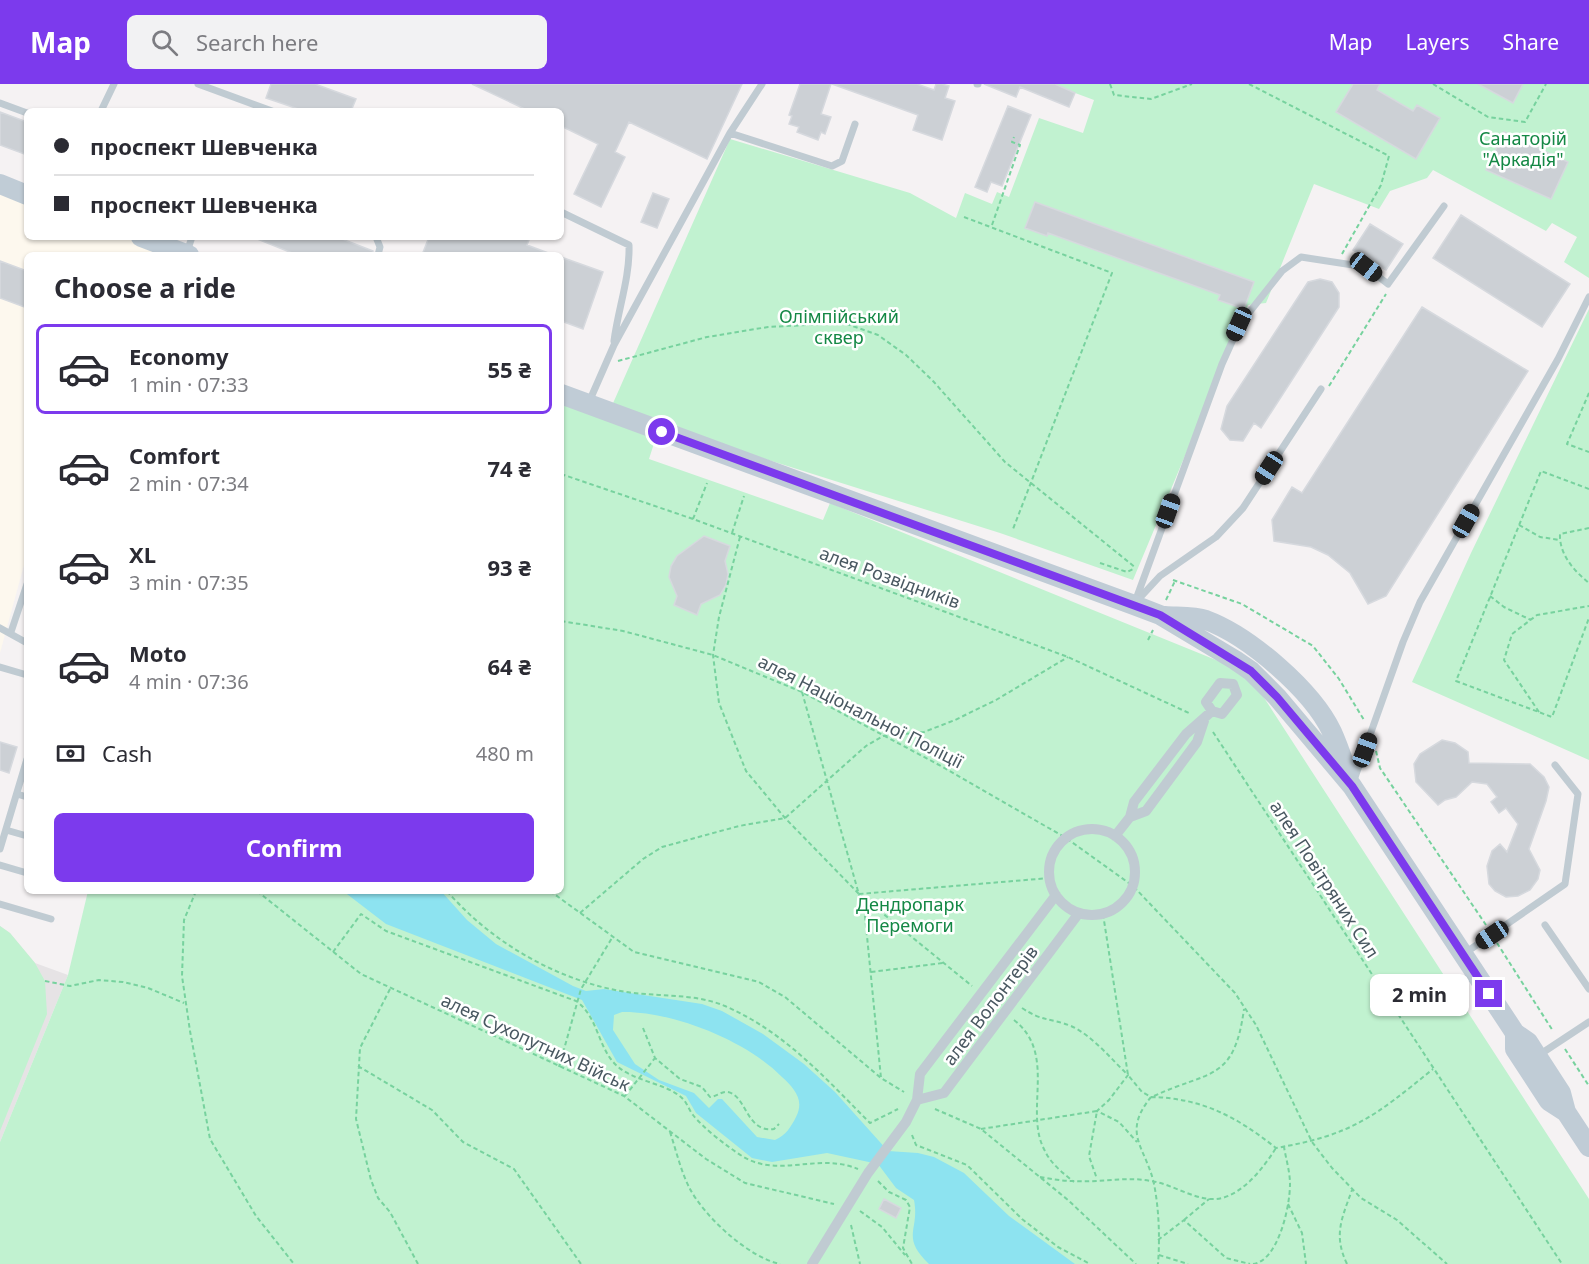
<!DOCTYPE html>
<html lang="en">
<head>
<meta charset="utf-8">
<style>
	body { margin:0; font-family:"Noto Sans",sans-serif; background:#f2f2f3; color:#2b2b33; height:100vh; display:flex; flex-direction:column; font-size:22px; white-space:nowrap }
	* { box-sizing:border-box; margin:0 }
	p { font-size:20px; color:#7c7c81 }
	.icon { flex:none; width:33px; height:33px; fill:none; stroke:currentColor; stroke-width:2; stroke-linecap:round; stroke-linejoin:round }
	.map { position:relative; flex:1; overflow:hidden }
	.panel { position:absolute; left:24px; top:168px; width:540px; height:642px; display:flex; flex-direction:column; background:#fff; border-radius:9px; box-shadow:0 2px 4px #0004 }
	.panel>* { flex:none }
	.banner { position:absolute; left:24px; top:24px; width:540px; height:132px; border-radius:9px; box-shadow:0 2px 4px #0004; display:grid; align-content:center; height:132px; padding:0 30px; background:#fff }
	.end { position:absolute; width:27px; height:27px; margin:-14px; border:8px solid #7c3aed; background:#fff; box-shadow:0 0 0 3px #fff }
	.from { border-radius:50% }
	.bubble { position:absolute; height:42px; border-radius:9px; background:#fff; box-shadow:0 2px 4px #0004; font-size:20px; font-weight:700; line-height:42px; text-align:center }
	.car { position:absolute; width:18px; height:36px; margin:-18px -9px; border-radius:8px; box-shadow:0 0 4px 2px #0007; background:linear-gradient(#222 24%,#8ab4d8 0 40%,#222 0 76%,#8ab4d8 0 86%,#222 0) }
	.banner b { display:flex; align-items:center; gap:21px; height:57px; font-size:22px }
	.banner b+b { border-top:2px solid #e1e1e2 }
	.banner i { width:15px; height:15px; background:#2b2b33 }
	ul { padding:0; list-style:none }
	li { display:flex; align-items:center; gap:18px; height:90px; margin:0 12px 9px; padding:0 18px; border:3px solid transparent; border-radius:9px }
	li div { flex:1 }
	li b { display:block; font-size:22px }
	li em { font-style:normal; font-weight:700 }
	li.current { border-color:#7c3aed }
	li>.icon { width:54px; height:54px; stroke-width:1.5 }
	h2 { padding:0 30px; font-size:27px; line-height:72px }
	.pay { display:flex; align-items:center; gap:15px; height:66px; padding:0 30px; font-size:22px }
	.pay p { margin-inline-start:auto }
	.action { display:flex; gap:12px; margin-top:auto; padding:12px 30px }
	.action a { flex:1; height:69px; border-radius:9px; background:#7c3aed; color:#fff; font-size:24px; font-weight:700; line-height:69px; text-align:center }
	header { display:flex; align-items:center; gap:36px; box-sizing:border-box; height:84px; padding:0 30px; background:#7c3aed; color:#fff }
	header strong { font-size:28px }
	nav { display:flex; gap:33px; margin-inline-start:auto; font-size:21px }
	.search { width:420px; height:54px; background:#f2f2f3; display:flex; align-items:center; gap:15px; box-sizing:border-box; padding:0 21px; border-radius:9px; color:#7c7c81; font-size:22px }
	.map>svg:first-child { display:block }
	.commercial { fill:#fdf8ee }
	.education { fill:#e6e3e5 }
	.green { fill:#c1f2d0 }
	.water { fill:#8de3f0; fill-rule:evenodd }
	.building { fill:#ccd0d5; stroke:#d6d9de; stroke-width:1.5 }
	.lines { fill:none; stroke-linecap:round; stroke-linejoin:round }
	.path { stroke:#77d29e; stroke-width:2; stroke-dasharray:4.5 3; stroke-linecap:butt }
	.service { stroke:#c0cbd2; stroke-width:7 }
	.pedestrian { stroke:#c0cbd2; stroke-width:10 }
	.secondary { stroke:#c0ccd6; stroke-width:20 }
	.route { stroke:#7c3aed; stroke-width:8 }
	.labels { text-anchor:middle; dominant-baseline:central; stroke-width:5; stroke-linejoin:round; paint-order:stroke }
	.park-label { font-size:18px; fill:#148845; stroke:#fff }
	.street-label { font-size:18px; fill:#495861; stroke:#fff }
</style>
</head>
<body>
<header>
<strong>Map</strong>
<div class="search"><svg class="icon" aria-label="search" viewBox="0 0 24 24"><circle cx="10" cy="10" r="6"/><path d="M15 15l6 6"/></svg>Search here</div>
<nav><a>Map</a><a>Layers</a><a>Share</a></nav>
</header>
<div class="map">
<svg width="1589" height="1180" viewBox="0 0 1589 1180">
	<rect width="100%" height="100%" fill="#f5f2f3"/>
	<path class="commercial" d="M0 102 27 113V153H134L164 164 161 171H27V470L0 569Z"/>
	<path class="education" d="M0 842 10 849 35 879 68 891 0 1058Z"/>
	<path class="green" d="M1051 0H1589V194L1564 178 1577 153 1552 139 1546 147 1433 86 1427 94 1390 107 1379 125 1314 100 1266 219 1248 221 1133 496 1000 449 610 326 730 55 910 109 956 134 965 109 992 120 997 108 1009 113 1039 34 1083 49 1094 16Z
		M1589 225V676L1412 598 1471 469Z
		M561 314 657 350 649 375 823 436 830 419 1248 589 1589 1115V1180H0V1058L68 891 88 807H561Z
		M0 842 10 849 35 879 45 897 47 930 0 1047Z"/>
	<path class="water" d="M343 807H441L467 836 496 860 573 902 586 907 604 905 702 920 722 927 763 950 804 980 835 1008 888 1067 918 1069 934 1073 964 1089 1009 1132 1075 1180H929C900 1152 920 1147 914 1116L896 1104 878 1080 827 1069 772 1078 752 1074 696 1029 686 1012 617 978 582 916 386 840ZM622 928C673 927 747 957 782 993 794 1004 805 1016 796 1033 791 1043 786 1051 775 1056L757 1053 722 1015H718L709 1024 694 1009 659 996 635 980 613 946 614 931Z"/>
	<path class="building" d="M271 0H315L356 15 351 27H304L266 14Z
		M472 0H742L707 75 629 38 615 68 625 73 601 123 574 110 598 60 561 42V27H529Z
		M800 0H831L821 30 831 33 825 50 821 48 818 56 797 48 799 43 789 40 792 32 789 31Z
		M832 0H917L934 6 936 0H942L949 2 945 14 955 17 942 56 913 46 918 31Z
		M984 0H1055L1075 9 1069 23 1020 3 1016 13Z
		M1353 0H1380L1377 6 1413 27 1417 21 1440 34 1416 75 1336 28Z
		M1478 0H1523L1513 19Z
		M1008 22 1031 31 1002 102 991 98 987 108 975 103Z
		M0 28 27 38V71L0 61Z
		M1504 48 1568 78 1551 115 1486 86Z
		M653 109 669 115 657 144 641 138Z
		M1035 118 1254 198 1244 225 1218 216 1220 211 1048 149 1047 152 1025 144Z
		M1461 131 1570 200 1542 243 1433 174Z
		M1370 140 1403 160 1386 186 1353 166Z
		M252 153H337L373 167 372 171H297Z
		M429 153H520L529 156 527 161 551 170 422 171Z
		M561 173 603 188 583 245 561 237Z
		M0 177 27 187V224L0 214Z
		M1320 195 1332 198 1339 209V223L1261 344 1254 339 1243 357 1230 356 1221 345 1227 322 1308 198Z
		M1422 223 1528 287 1386 512 1368 520 1350 489 1328 471 1311 463 1274 457 1272 436 1292 403 1302 409Z
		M704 452 730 462 725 477 728 490 726 501 720 511 701 520 697 531 674 521 677 512 669 493 671 482 677 472Z
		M1442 656 1455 659 1468 668 1469 679 1530 680 1544 693 1549 703 1546 717 1529 765 1540 786 1538 795 1530 806 1518 812 1506 813 1495 807 1489 800 1487 782 1492 767 1500 760 1507 768 1518 740 1506 724 1499 729 1491 718 1497 713 1487 700 1472 698 1456 713 1445 716 1438 721 1416 698 1414 680 1420 670Z
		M0 658 17 663 9 689 0 686Z
		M884 1115 901 1124 896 1134 879 1125Z"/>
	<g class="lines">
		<path class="path" d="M1110 0 1114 11 1151 15 1192 0
			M1249 0 1389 72 1381 101 1342 170
			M1433 0 1488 33 1525 38 1546 0
			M964 133 1112 189 1013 445
			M992 141 1020 61 1012 58 1014 53
			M618 277 707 253 768 243 844 239 878 251 906 271 933 297 1005 378 1136 484
			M1329 302 1386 210
			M1589 309 1567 360 1589 368
			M561 390 693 435 1068 573 1191 630
			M1589 405 1541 387 1456 597 1552 633 1589 534
			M693 435 707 399
			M1519 441 1540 453 1560 456
			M1589 444 1560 450C1559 470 1574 487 1589 499
			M732 449 744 412
			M740 453 719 533 713 571 719 619 746 687 785 734 859 810 972 902
			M1100 479 1127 488 1135 484
			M1173 496 1242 520 1313 562 1339 595 1364 636
			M1490 512 1504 523 1531 536
			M1166 516 1175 497
			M561 537 623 547 713 571 802 608 941 682 1066 754 1133 802 1235 909 1256 941 1312 1058 1332 1084 1361 1114 1397 1136 1447 1180
			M1148 556 1153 546
			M802 608 865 832 881 994
			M1539 628 1504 576 1512 550 1537 531 1589 522
			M1213 648 1562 1180
			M1376 667 1380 684 1486 841
			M196 807 184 836 182 892 190 947 210 1055 256 1132 294 1180
			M257 807 361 890 624 1012 706 1075 745 1099 834 1120
			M447 807C492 859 558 897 626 908 659 913 694 909 725 922 785 948 825 994 870 1039L898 1025
			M550 807 634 868 759 898 785 913 881 994 904 1008
			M859 810 1050 794
			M580 829 643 775 662 763 739 742 785 734 866 662 883 652 924 648 955 636 996 616 1068 573
			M1103 830 1128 991 1142 1008 1151 1013C1121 1050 1146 1063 1154 1100 1159 1125 1160 1154 1158 1180
			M1497 859 1553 947
			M333 868 361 830 386 847 576 917C597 931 598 962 614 979 631 998 666 998 683 1015 687 1019 689 1026 693 1031 702 1043 729 1064 742 1072 779 1095 817 1068 858 1085
			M871 888 943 879
			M45 897 70 902 99 896 123 898 148 904 184 919
			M390 905 360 964 356 1035 371 1096 378 1114 390 1128 418 1180
			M1022 924C1043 938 1051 934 1071 942 1093 952 1111 975 1128 991L1109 1016 1097 1027 1119 1038 1137 1058
			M1014 936C1058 970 1023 1028 1045 1067 1051 1080 1063 1089 1074 1098
			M643 944 655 974 680 995 702 1003 710 1013C716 1013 721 1007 728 1008 747 1012 746 1049 774 1045L779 1040
			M1565 965 1589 1002
			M358 982 432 1026 463 1058 514 1085 581 1180
			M559 983 581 905 612 854
			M625 1012 655 974
			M1154 1012C1210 986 1234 998 1244 925
			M1151 1013C1202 1014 1237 1033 1276 1064 1352 1051 1374 1033 1433 985
			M935 1025 981 1045 1068 1116 1136 1180
			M981 1045 1097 1027 1089 1072 1097 1095
			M670 1048C676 1066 681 1088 690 1105 705 1133 748 1173 780 1180
			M912 1051 916 1061 967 1081 1022 1135 1058 1163 1090 1180
			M1040 1093C1051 1095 1062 1097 1073 1097 1099 1099 1125 1092 1151 1097 1174 1100 1199 1120 1222 1114 1245 1108 1264 1083 1276 1064
			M878 1097 889 1108 906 1116 910 1123 903 1164 912 1180
			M1288 1120 1302 1149 1306 1180
			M860 1127 882 1143 905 1171
			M1184 1136 1209 1115
			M851 1141 860 1180
			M1158 1156 1184 1136 1226 1174 1250 1180
			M1159 1171 1188 1180
			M1253 1180C1278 1177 1290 1123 1290 1100 1290 1088 1286 1075 1284 1063
			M1347 1180C1333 1151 1342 1134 1352 1106"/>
		<path class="service" d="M198 0 272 27
			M977 0H978
			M0 19 27 29
			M101 27 114 0
			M730 49 832 82 842 77 855 40
			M561 128 629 161C630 194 618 225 614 257
			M376 153 380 163 378 171
			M187 168 192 153
			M589 318 614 261 730 49 762 0
			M1135 518 1222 280 1240 240 1282 187 1301 173 1366 183 1388 200 1444 122
			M1136 518 1160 492 1216 453 1243 424 1321 305
			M0 544 27 559
			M11 548 27 500
			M0 583 27 591
			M1354 696 1403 558 1420 518 1558 275 1589 213
			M17 710 27 713
			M6 746 27 752
			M0 765 27 675
			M0 781 27 789
			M0 820 51 835
			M1545 841 1589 905
			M1465 869 1565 800 1578 710 1555 681
			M1539 971 1589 938"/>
		<path class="pedestrian" d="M1220 599 1233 600 1237 611 1222 630 1212 627 1206 618Z
			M1130 733 1146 727 1197 658 1204 637
			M1049 788a43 43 0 1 1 86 0a43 43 0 1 1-86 0Z
			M1115 752 1130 733 1134 718 1186 650 1212 627
			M917 1016 944 1009 1079 829
			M812 1180 868 1089 906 1038 917 1016 920 990 1056 811"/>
		<path class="secondary" d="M0 100 27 111
			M141 153 189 171
			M561 310 1134 521 1160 531 1235 576 1251 587 1277 613 1352 702 1515 949 1528 958 1537 972 1561 1009 1566 1028 1589 1063
			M1165 532C1177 533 1194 532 1206 536 1249 552 1312 606 1332 648 1338 661 1343 676 1348 691
			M1515 949V965L1549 1017 1566 1028"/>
	</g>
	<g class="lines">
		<path class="route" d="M662 348 1160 531 1251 587 1277 613 1352 702 1489 910"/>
	</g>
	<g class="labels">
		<g class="park-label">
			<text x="1523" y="54">Санаторій<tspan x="1523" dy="21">"Аркадія"</tspan></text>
			<text x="839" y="232">Олімпійський<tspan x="839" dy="21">сквер</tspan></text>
			<text x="910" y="820">Дендропарк<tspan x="910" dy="21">Перемоги</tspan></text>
		</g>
		<g class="street-label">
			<text transform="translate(890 493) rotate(20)">алея Розвідників</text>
			<text transform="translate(861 627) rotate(27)">алея Національної Поліції</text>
			<text transform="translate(1325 795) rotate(57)">алея Повітряних Сил</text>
			<text transform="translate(990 921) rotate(-53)">алея Волонтерів</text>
			<text transform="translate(536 958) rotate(25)">алея Сухопутних Військ</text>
		</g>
	</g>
</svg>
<i class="end from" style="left:662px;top:348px"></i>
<i class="end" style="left:1489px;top:910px"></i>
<div class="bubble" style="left:1370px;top:890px;width:99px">2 min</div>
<i class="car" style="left:1366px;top:183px;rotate:128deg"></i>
<i class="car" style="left:1239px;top:240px;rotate:204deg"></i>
<i class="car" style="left:1269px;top:384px;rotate:213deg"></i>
<i class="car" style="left:1168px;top:427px;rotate:20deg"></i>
<i class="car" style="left:1466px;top:437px;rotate:29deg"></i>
<i class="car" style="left:1365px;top:666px;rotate:20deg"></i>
<i class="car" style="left:1492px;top:851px;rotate:236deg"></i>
<div class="banner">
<b><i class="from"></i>проспект Шевченка</b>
<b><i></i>проспект Шевченка</b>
</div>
<section class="panel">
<h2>Choose a ride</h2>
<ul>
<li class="current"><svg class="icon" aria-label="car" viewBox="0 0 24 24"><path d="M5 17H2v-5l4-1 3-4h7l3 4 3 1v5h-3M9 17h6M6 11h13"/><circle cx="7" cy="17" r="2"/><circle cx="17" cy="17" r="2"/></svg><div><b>Economy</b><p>1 min · 07:33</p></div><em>55 ₴</em></li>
<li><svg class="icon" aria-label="car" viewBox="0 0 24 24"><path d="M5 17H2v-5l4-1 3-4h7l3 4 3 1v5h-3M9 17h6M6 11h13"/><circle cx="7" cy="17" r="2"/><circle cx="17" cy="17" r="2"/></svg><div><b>Comfort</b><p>2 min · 07:34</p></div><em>74 ₴</em></li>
<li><svg class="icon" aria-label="car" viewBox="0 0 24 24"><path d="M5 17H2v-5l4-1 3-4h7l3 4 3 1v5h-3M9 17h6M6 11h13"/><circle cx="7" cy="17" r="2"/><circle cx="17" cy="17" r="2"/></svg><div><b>XL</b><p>3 min · 07:35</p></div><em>93 ₴</em></li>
<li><svg class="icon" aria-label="car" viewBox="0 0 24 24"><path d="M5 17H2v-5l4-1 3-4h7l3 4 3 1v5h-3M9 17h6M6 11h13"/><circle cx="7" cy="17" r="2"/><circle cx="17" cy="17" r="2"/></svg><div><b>Moto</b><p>4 min · 07:36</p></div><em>64 ₴</em></li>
</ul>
<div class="pay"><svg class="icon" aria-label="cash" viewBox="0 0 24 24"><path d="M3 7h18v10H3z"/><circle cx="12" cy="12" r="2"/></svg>Cash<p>480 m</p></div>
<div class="action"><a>Confirm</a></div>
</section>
</div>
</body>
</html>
